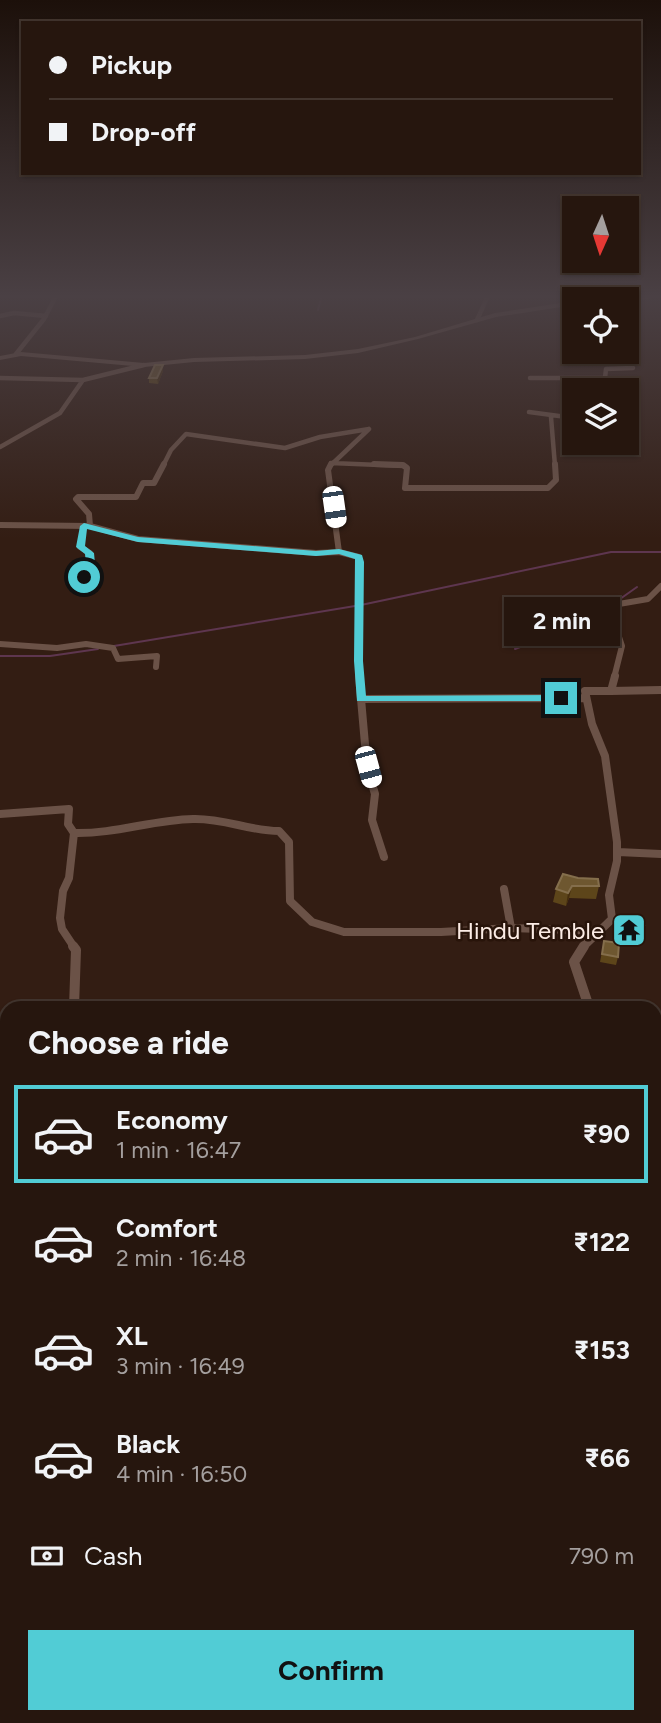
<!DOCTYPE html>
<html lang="en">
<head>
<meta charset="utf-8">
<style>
	body { margin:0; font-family:Figtree,sans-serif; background:#2e1f17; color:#f1f3f6; height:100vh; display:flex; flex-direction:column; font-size:26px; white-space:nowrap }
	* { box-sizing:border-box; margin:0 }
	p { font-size:23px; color:#a49f9e }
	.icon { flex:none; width:38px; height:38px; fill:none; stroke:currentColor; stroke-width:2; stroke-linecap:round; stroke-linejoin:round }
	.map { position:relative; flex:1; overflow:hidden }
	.drawer { position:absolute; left:0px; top:1001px; width:662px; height:723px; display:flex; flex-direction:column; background:#26160e; border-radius:21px 21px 0 0; box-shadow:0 2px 5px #0004,0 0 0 2px #42352e }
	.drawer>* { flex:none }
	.top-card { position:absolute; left:21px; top:21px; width:620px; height:154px; border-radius:0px; box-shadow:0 2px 5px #0004,0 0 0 2px #42352e; display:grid; align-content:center; height:154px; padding:0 28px; background:#26160e }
	.needle { width:46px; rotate:183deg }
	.buttons { position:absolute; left:562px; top:196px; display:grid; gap:14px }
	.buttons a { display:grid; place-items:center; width:77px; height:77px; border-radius:0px; background:#26160e; box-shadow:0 2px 5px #0004,0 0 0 2px #42352e; font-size:35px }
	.end { position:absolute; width:32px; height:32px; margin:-16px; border:9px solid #51ccd5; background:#111; box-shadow:0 0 0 4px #111 }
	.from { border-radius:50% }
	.bubble { position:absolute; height:49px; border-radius:0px; background:#26160e; box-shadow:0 2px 5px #0004,0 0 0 2px #42352e; font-size:23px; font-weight:700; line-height:49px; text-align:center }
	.car { position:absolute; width:21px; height:42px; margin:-21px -10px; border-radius:9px; box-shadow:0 0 5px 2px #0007; background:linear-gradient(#fff 24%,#345 0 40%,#fff 0 76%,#345 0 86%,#fff 0) }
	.top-card b { display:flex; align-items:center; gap:24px; height:66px; font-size:26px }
	.top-card b+b { border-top:2px solid #42352e }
	.top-card i { width:18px; height:18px; background:#f1f3f6 }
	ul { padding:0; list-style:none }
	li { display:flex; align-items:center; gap:21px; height:98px; margin:0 14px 10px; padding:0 14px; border:4px solid transparent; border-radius:0px }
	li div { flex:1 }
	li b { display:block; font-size:26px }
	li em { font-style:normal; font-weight:700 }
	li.on { border-color:#51ccd5 }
	li>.icon { width:63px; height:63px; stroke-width:1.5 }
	h2 { padding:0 28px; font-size:32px; line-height:84px }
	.pay { display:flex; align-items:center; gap:18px; height:77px; padding:0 28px; font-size:26px }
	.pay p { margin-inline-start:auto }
	.cta { display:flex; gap:14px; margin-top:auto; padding:14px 28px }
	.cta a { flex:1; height:80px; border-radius:0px; background:#51ccd5; color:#111; font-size:28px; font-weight:700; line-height:80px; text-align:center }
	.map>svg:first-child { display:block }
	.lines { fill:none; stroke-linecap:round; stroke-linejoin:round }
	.stream { stroke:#5e364f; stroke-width:2 }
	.minor-far4 { stroke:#6b5247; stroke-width:4.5 }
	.minor-far3 { stroke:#6b5247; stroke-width:6 }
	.minor-far2 { stroke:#6b5247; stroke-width:8 }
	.minor-far1 { stroke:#6b5247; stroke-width:10 }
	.minor { stroke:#6b5247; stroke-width:12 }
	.tertiary { fill:#6b5247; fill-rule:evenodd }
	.secondary { fill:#6b5247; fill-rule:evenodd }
	.wall { fill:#5d451a }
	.shaded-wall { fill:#452d0e }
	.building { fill:#6e5730; stroke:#846e4c; stroke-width:2 }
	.route { fill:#51ccd5 }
	.labels { text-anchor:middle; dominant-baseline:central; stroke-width:5; stroke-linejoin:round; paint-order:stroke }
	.poi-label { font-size:24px; fill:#fcece5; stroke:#28140a; text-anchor:end }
</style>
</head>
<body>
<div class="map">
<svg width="661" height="1723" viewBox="0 0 661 1723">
	<rect width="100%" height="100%" fill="#331d13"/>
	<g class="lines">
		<path class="stream" d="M318 310 321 298
			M114 646 361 605 611 552H661
			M515 649 567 629 583 620 587 614 620 599 637 587
			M0 656H50L98 649"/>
		<path class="minor-far4" d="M0 316 14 313 46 316
			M477 320 487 298
			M16 354 44 319 55 298
			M0 378 83 380
			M530 378H605L606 369 633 368 620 352
			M599 390 605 378
			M529 412 574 418
			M551 417 555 466
			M0 447 60 413 83 380 144 365
			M331 463 404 466
			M163 466 171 450 186 434 285 448 320 437 369 429
			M330 466 369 429"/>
		<path class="minor-far3" d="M331 464 328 470 339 552
			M374 464 403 465 407 468 405 488H548L556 480 555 464
			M0 525 90 526 138 539 316 553 339 552 359 557V678
			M90 526 89 514 76 499 78 497H136L143 483H154L164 464
			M78 590 91 564 90 553 80 547 84 526
			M0 644 57 648 86 644 113 648 118 659 157 656 156 667
			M614 678 622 646 612 616 613 605 648 599 661 586"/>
		<path class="minor-far2" d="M359 676 367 767 375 794 372 820 384 857
			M611 691 661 690
			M361 699 586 698
			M0 814 69 809 68 824 74 833C115 834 152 820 193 819 224 818 249 831 279 831L289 842 290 901 312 922 344 932H441L511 928 598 931
			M74 833 69 878 63 891 60 918 62 929 74 947
			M618 852 661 854
			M504 889 511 928
			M583 947 612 919 609 895 617 861V842L605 756 592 724 585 691H611L615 676"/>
		<path class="minor-far1" d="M73 946 76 950 74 1007
			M584 946 574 962 587 1001 586 1008
			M654 1131 661 1130
			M0 1183 7 1182"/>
		<path class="minor" d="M7 1640 4 1641 7 1723"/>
		<path class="tertiary" d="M654 1217C661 1221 661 1232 661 1240 652 1236 654 1226 654 1217Z"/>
		<path class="secondary" d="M629 298H653L626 302V299H624Z
			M574 301V305L496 317 418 339 358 353 305 359 194 362 144 367 21 356 0 360V356L21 352 144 363 194 358 305 355 358 349 415 337 495 313Z
			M661 1681V1699L654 1701V1683Z
			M569 1717H600L598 1723H566Z"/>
	</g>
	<path class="wall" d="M163 371 158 384 149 383V378Z
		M563 874 599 886 596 899 569 898 566 906 553 902 556 889Z
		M620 918 644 925 642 933 618 935V926Z
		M604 941 618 957 616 965 600 962Z"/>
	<path class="shaded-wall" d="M163 365V371L158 384 157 378Z
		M572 886 569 898 566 906 568 893Z"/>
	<path class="building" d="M155 365H163L157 378H149Z
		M563 874 578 878 598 879 599 886H572L568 893 556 889Z
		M640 916 644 925 620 927V918Z
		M604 941 619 943 618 957 602 954Z"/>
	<linearGradient id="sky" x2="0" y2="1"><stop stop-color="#1c100a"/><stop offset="0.55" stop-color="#4a4044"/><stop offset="1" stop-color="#4a4044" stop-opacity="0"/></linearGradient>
	<rect width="661" height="539" fill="url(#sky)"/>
	<path class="route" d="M84 523 138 537 316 551 339 549 362 555 364 562 363 661 366 696 561 695 566 698 561 701H357L354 661 355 559 339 554 316 556 138 542 87 529 85 546 94 553 95 564 84 580 80 577 86 564 85 554 76 547 80 526Z"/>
	<defs>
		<g id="temple-square" transform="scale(1.75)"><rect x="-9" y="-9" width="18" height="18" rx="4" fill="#51ccd5" stroke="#28140a"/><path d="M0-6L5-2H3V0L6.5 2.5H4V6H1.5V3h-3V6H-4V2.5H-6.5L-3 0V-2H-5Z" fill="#111"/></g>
	</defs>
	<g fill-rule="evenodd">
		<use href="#temple-square" x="629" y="930"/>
	</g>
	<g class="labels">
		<g class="poi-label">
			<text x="604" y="930">Hindu Temble</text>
		</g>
	</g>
</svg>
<div class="buttons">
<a><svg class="needle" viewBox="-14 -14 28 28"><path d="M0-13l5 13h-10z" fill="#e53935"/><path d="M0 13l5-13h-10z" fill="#a49f9e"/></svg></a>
<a><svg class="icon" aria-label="locate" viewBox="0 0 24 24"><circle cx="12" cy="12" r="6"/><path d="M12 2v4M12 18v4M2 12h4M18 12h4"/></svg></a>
<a><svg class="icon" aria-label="layers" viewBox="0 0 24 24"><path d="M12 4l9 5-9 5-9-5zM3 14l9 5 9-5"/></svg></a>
</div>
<i class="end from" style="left:84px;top:577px"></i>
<i class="end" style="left:561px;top:698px"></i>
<div class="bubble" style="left:504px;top:597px;width:116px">2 min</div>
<i class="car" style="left:334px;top:507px;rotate:172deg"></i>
<i class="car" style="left:368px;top:767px;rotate:165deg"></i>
<div class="top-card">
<b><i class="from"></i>Pickup</b>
<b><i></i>Drop-off</b>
</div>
<section class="drawer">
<h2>Choose a ride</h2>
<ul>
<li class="on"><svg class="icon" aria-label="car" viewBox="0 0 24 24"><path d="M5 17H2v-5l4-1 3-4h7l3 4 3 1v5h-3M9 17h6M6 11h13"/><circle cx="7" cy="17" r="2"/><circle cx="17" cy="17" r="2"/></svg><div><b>Economy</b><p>1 min · 16:47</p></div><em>₹90</em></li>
<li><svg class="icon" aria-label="car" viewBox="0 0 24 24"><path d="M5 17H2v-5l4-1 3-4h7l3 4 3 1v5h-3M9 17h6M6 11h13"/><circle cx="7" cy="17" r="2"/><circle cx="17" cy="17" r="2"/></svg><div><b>Comfort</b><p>2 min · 16:48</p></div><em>₹122</em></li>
<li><svg class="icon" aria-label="car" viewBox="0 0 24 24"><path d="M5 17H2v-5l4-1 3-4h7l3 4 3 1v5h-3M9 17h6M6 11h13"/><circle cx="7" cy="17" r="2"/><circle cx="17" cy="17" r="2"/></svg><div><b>XL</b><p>3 min · 16:49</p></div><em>₹153</em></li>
<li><svg class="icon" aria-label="car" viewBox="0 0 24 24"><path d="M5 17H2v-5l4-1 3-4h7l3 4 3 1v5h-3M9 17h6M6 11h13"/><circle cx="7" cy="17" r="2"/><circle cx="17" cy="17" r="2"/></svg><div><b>Black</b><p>4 min · 16:50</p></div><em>₹66</em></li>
</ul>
<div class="pay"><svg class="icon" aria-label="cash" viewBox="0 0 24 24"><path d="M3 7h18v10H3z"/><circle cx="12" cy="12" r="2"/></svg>Cash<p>790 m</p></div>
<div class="cta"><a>Confirm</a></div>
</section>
</div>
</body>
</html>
